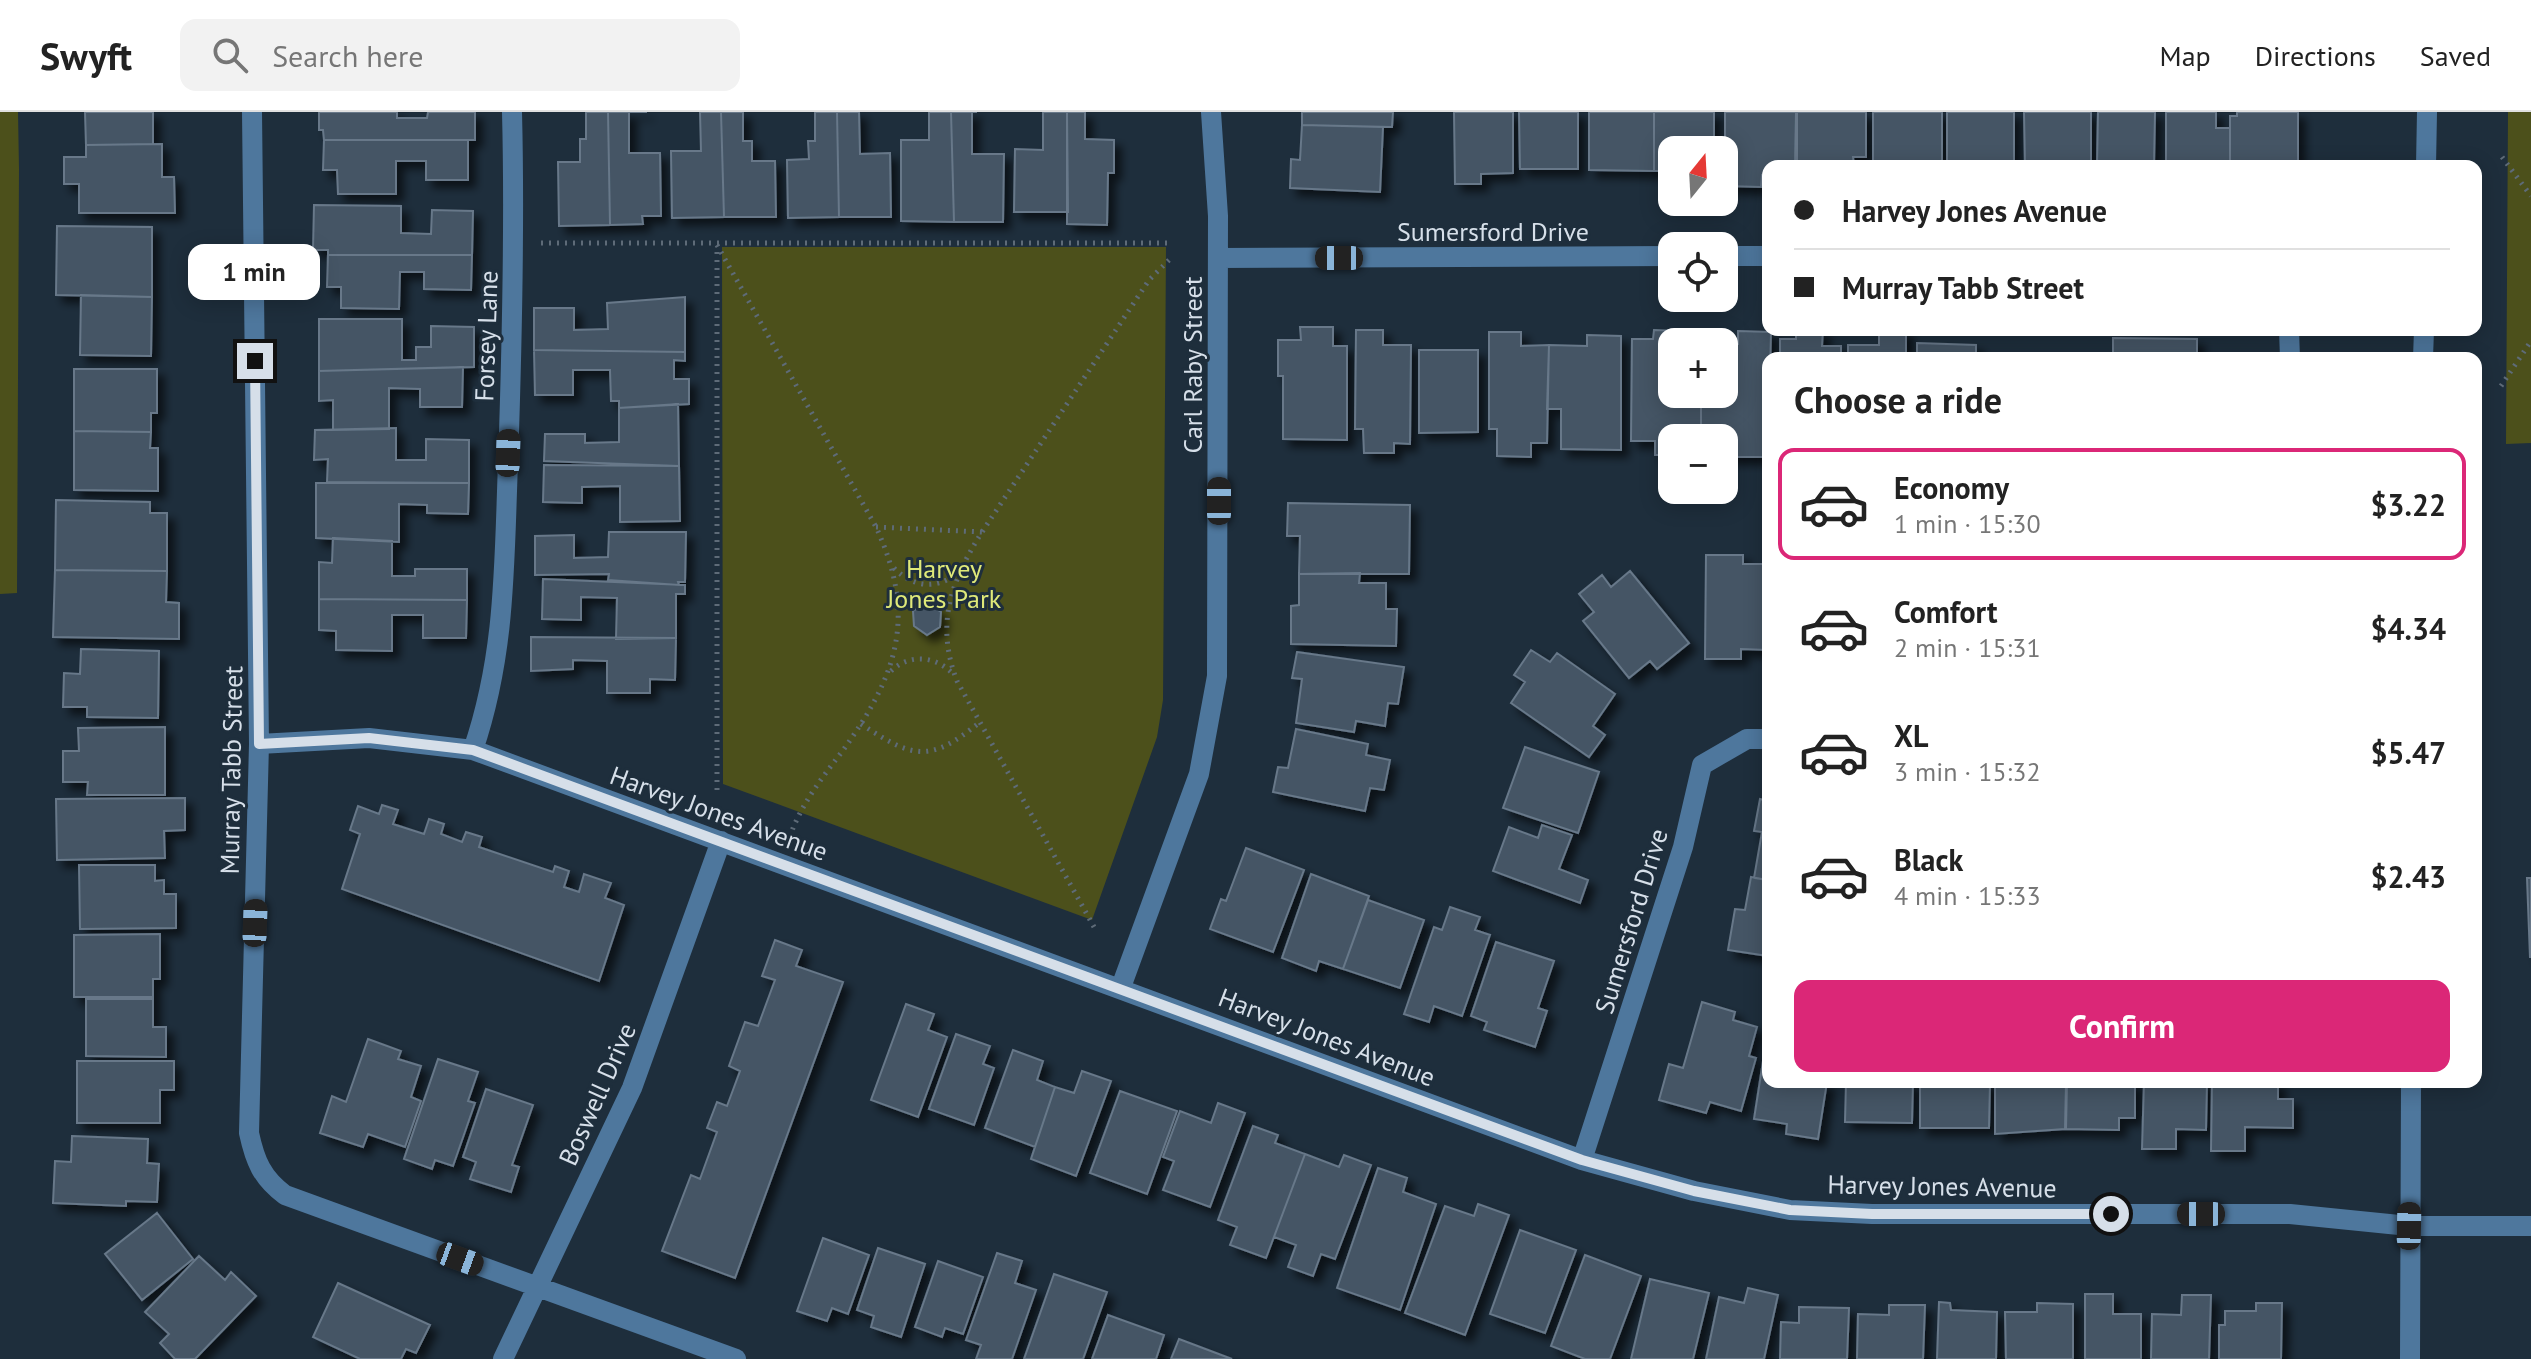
<!DOCTYPE html>
<html lang="en">
<head>
<meta charset="utf-8">
<style>
	body { margin:0; font-family:"PT Sans",sans-serif; background:#f2f2f2; color:#222; height:100vh; display:flex; flex-direction:column; font-size:30px; white-space:nowrap }
	* { box-sizing:border-box; margin:0 }
	p { font-size:26px; color:#767676 }
	.icon { flex:none; width:44px; height:44px; fill:none; stroke:currentColor; stroke-width:2; stroke-linecap:round; stroke-linejoin:round }
	.map { position:relative; flex:1; overflow:hidden }
	.drawer { position:absolute; left:1762px; top:240px; width:720px; height:736px; display:flex; flex-direction:column; background:#fff; border-radius:16px; box-shadow:0 4px 20px #0003 }
	.drawer>* { flex:none }
	.top-card { position:absolute; left:1762px; top:48px; width:720px; height:176px; border-radius:16px; box-shadow:0 4px 20px #0003; display:grid; align-content:center; height:176px; padding:0 32px; background:#fff }
	.needle { width:52px; rotate:18deg }
	.tools { position:absolute; left:1658px; top:24px; display:grid; gap:16px }
	.tools a { display:grid; place-items:center; width:80px; height:80px; border-radius:16px; background:#fff; box-shadow:0 4px 20px #0003; font-size:40px }
	.end { position:absolute; width:36px; height:36px; margin:-18px; border:10px solid #d6dfe9; background:#111; box-shadow:0 0 0 4px #111 }
	.from { border-radius:50% }
	.bubble { position:absolute; height:56px; border-radius:16px; background:#fff; box-shadow:0 4px 20px #0003; font-size:26px; font-weight:700; line-height:56px; text-align:center }
	.car { position:absolute; width:24px; height:48px; margin:-24px -12px; border-radius:10px; box-shadow:0 0 6px 2px #0007; background:linear-gradient(#222 24%,#8ab4d8 0 40%,#222 0 76%,#8ab4d8 0 86%,#222 0) }
	.top-card b { display:flex; align-items:center; gap:28px; height:76px; font-size:30px }
	.top-card b+b { border-top:2px solid #e0e0e0 }
	.top-card i { width:20px; height:20px; background:#222 }
	ul { padding:0; list-style:none }
	li { display:flex; align-items:center; gap:24px; height:112px; margin:0 16px 12px; padding:0 16px; border:4px solid transparent; border-radius:16px }
	li div { flex:1 }
	li b { display:block; font-size:30px }
	li em { font-style:normal; font-weight:700 }
	li.selected { border-color:#db2777 }
	li>.icon { width:72px; height:72px; stroke-width:1.5 }
	h2 { padding:0 32px; font-size:36px; line-height:96px }
	.primary-button { display:flex; gap:16px; margin-top:auto; padding:16px 32px }
	.primary-button a { flex:1; height:92px; border-radius:16px; background:#db2777; color:#fff; font-size:32px; font-weight:700; line-height:92px; text-align:center }
	header { display:flex; align-items:center; gap:48px; box-sizing:border-box; height:112px; padding:0 40px; background:#fff; border-bottom:2px solid #e0e0e0 }
	header strong { font-size:38px }
	nav { display:flex; gap:44px; margin-inline-start:auto; font-size:28px }
	.search { width:560px; height:72px; background:#f2f2f2; display:flex; align-items:center; gap:20px; box-sizing:border-box; padding:0 28px; border-radius:16px; color:#767676; font-size:30px }
	.map>svg:first-child { display:block }
	.green { fill:#4c501b }
	.building { fill:#445565; stroke:#677889; stroke-width:2; filter:url(#shadow) }
	.lines { fill:none; stroke-linecap:round; stroke-linejoin:round }
	.path { stroke:#5e6b78; stroke-width:5; stroke-dasharray:2 6; stroke-linecap:butt }
	.minor { stroke:#4e779d; stroke-width:20 }
	.route { stroke:#d6dfe9; stroke-width:10 }
	.labels { text-anchor:middle; dominant-baseline:central; stroke-width:6; stroke-linejoin:round; paint-order:stroke }
	.street-label { font-size:26px; fill:#d6dfe9; stroke:#1e2e3c }
	.park-label { font-size:26px; fill:#dfe979; stroke:#1e2e3c }
</style>
</head>
<body>
<header>
<strong>Swyft</strong>
<div class="search"><svg class="icon" aria-label="search" viewBox="0 0 24 24"><circle cx="10" cy="10" r="6"/><path d="M15 15l6 6"/></svg>Search here</div>
<nav><a>Map</a><a>Directions</a><a>Saved</a></nav>
</header>
<div class="map">
<svg width="2531" height="1247" viewBox="0 0 2531 1247">
	<defs>
		<filter id="shadow"><feDropShadow dx="7" dy="7" stdDeviation="4" flood-color="#0009"/></filter>
	</defs>
	<rect width="100%" height="100%" fill="#1e2e3c"/>
	<path class="green" d="M0 0H18L19 57 17 481 0 482Z
		M2508 0H2531V331L2506 332Z
		M722 135H1166L1163 588 1157 625 1092 808 723 672Z"/>
	<path class="building" d="M85 0H153V32L86 33Z
		M319 0H397V6H427L428 0H475V28H324L323 18H319Z
		M586 0H608L610 113 559 114 558 50H580V27H586Z
		M608 0H647H629V41H660L661 104H642L643 112 610 113Z
		M700 0H721L724 105 672 106 671 39H701Z
		M721 0H743V29H752V49H775L776 105H724Z
		M815 0H837L839 105 788 106 787 48 809 47 808 29H815Z
		M837 0H859L860 42 890 41 891 105H839Z
		M929 0H951L954 110 901 109V28H929Z
		M951 0H977H972V42H1004L1003 110H954Z
		M1043 0H1067L1068 100H1014L1015 37 1043 38Z
		M1067 0H1085V27L1114 28V61H1108L1107 113 1067 112Z
		M1302 0H1393L1392 15 1302 13Z
		M1454 0H1513V61L1481 62V72H1455Z
		M1519 0H1578V57H1520Z
		M1589 0H1654V59L1589 58Z
		M1654 0H1714V38H1672V59H1654Z
		M1725 0H1796L1795 54H1768V63H1762L1761 75 1725 74Z
		M1797 0H1866V45H1853L1854 54H1797Z
		M1873 0H1942V54H1873Z
		M1947 0H2014V54H1947Z
		M2024 0H2091V54H2025Z
		M2098 0H2155L2154 54H2097Z
		M2166 0H2216V16H2230V54H2166Z
		M2237 0H2298V54H2230V4H2237Z
		M1302 13 1383 15 1380 80 1290 76 1291 47 1300 48Z
		M324 28H468V68H426V49H396V82H338L337 58H323Z
		M162 32V65H174L175 101H79V72H64V45H86V33Z
		M314 93 401 94V121L431 122 432 98 473 99 472 143H328V138H313Z
		M57 114 152 115V185L56 183Z
		M328 143H472L471 178 424 177V160H400L399 197 341 196V175H327Z
		M81 183 152 185 151 244 80 243Z
		M685 185V240L534 238V196H574V218L608 217 607 191Z
		M319 207H402V248H416V235H431V214L474 215V255L319 259Z
		M1300 215H1333V234H1347V328L1283 327V264H1278V228H1301Z
		M1356 218H1383V233H1411L1410 332 1394 331V341H1364L1363 317H1355Z
		M1654 218 1679 219 1680 230H1672V282H1701V320L1686 319V326H1672V343H1655V329H1631L1632 227H1653Z
		M1796 218H1823L1822 234H1841V246H1780V227H1796Z
		M1879 218H1906V246H1848V233H1879Z
		M1738 219 1771 220 1768 345H1724V326H1701V282H1724V232H1738Z
		M1489 220H1521V234L1549 233 1547 331H1531V345L1497 344V317H1489Z
		M1587 223 1621 224V338L1561 337V297H1547L1549 233 1587 234Z
		M2113 226 2197 227V246H2113Z
		M1917 231 1976 233V246H1917Z
		M534 238 685 240V249L674 248V267H689V292L619 296V289H611L610 258H573V283H535Z
		M1419 238H1478V320L1419 321Z
		M463 255 462 295H420V277L389 276V317L333 318V288L319 289V259Z
		M74 257H157V301H151V320L74 319Z
		M678 292 679 354 544 349 545 322H585V331L619 330V296Z
		M396 316V348H426V327L469 328V371L327 370 328 347 314 348 315 318Z
		M74 319 151 320 150 336H158V379L74 378Z
		M544 353 679 354 680 409 620 410V374L582 375V391L543 390Z
		M316 371H469L468 402 427 401V393L399 392V430L316 426Z
		M56 388 150 390V401H167V459L55 458Z
		M1288 391 1410 393 1409 462H1299L1300 424H1287Z
		M609 420H686L685 470H678L679 473 608 468 609 462 535 463V424L574 423V446L608 445Z
		M333 426 392 429V464H415V457H467V488L319 487V450L332 451Z
		M1706 443H1743V452H1768V538L1741 537V547H1705Z
		M55 458 167 459 166 490 179 491V527L53 525Z
		M1630 459 1689 531 1657 557 1650 549 1629 566 1583 509 1594 500 1579 482 1602 463 1611 475Z
		M1360 461 1359 471H1386V497H1397L1396 534 1291 532V494L1299 493V462Z
		M543 467 685 473V482H676V526L616 527 617 486 581 485V508L542 507Z
		M319 487 467 488 466 526H423V503H392V539L336 538V519L319 518Z
		M927 490 941 500 940 515 927 523 914 514 913 499Z
		M531 525 676 526 675 568 650 567V581H607V549L573 548V557L531 559Z
		M81 537 159 539 158 606 87 605V595H63L64 561 80 562Z
		M1531 538 1550 550 1557 541 1615 582 1593 614 1605 623 1589 645 1511 591 1525 570 1514 563Z
		M1297 540 1404 555 1398 592 1388 591 1385 614 1356 609 1354 620 1296 611 1302 567 1292 566Z
		M165 615V683H87L88 670H63V639H79L78 616Z
		M1296 617 1368 632 1366 643 1390 648 1384 678 1370 676 1365 699 1273 680 1278 655 1288 656Z
		M1525 635 1599 660 1578 721 1503 696Z
		M185 686V718L164 719 165 746 57 748 56 687Z
		M1760 687 1768 689V768L1754 766 1762 720 1754 719Z
		M382 693 398 698 393 712 424 722 429 707 444 712 441 722 462 730 466 720 482 725 479 735 553 760 555 754 569 759 564 775 579 780 584 762 611 771 605 786 624 793 599 869 342 777 360 722 350 718 358 694 379 702Z
		M1542 713 1572 723 1559 757 1588 768 1580 791 1493 759 1509 715 1538 726Z
		M1246 736 1304 758 1273 840 1210 817 1221 787 1226 789Z
		M79 753H155V769L164 768V782H176V816L80 817Z
		M1311 762 1369 784 1343 857 1319 849 1316 859 1282 846Z
		M1751 765 1768 768V844L1728 838 1735 797 1745 798Z
		M2527 766H2531V845H2530Z
		M1368 788 1424 808 1400 876 1343 857Z
		M1450 795 1480 805 1475 818 1490 823 1462 904 1434 894 1429 910 1404 902 1434 815 1442 818Z
		M160 822V867H153V885H74V823Z
		M775 828 802 838 796 854 843 870 735 1166 662 1139 691 1063 700 1067 717 1020 707 1016 717 990 727 994 740 959 729 954 745 910 758 914 775 868 762 864Z
		M1496 830 1554 849 1538 896 1547 899 1535 935 1484 918 1487 910 1471 904Z
		M86 887H153V915H166V945L86 944Z
		M1702 890 1735 900 1733 908 1757 915 1749 944 1756 946 1741 999 1710 990 1706 1001 1659 988 1669 952 1683 956Z
		M906 892 934 902 928 918 947 925 918 1005 871 988Z
		M956 922 990 934 983 952 994 956 974 1013 929 997Z
		M368 927 401 939 398 947 421 954 411 985 421 989 405 1035 368 1022 363 1035 320 1021 332 984 346 990Z
		M1766 930 1768 970H1827L1818 1027 1786 1022 1787 1012 1754 1007Z
		M1013 938 1043 949 1037 968 1055 975 1035 1035 985 1016Z
		M438 947 478 960 468 989 475 991 453 1054 435 1048 432 1057 404 1047Z
		M77 949H174V978H160V1011H77Z
		M1082 959 1111 969 1076 1064 1031 1047 1055 975 1074 981Z
		M1846 970H1913L1912 1011 1845 1010Z
		M1920 970H1990L1989 1016H1920Z
		M1995 970H2066L2065 1017 1995 1022Z
		M2067 970H2135V1006H2119V1018L2066 1017Z
		M2144 970H2207L2206 1018 2176 1017V1037H2142Z
		M2212 970H2278V987H2293V1016L2245 1015V1039H2211Z
		M486 977 533 993 512 1053 519 1055 511 1080 470 1067 476 1050 463 1045Z
		M1120 979 1177 999 1147 1082 1090 1061Z
		M1218 991 1245 1001 1210 1095 1163 1078 1174 1049 1163 1045 1180 999 1211 1011Z
		M1253 1014 1278 1023 1275 1031 1305 1042 1266 1146 1230 1133 1237 1115 1218 1108Z
		M72 1024 148 1027 147 1051 159 1052 157 1090 126 1089V1094L53 1091 55 1049 71 1050Z
		M1305 1042 1339 1055 1344 1043 1371 1053 1335 1147 1321 1142 1313 1164 1288 1155 1296 1133 1274 1125Z
		M1378 1056 1407 1066 1403 1080 1436 1092 1400 1198 1337 1176Z
		M1478 1092 1509 1103 1465 1223 1405 1201 1445 1094 1474 1104Z
		M157 1101 193 1147 142 1188 105 1142Z
		M1520 1118 1576 1138 1545 1221 1490 1202Z
		M823 1126 869 1143 848 1202 832 1196 827 1209 797 1199Z
		M878 1136 925 1152 901 1225 871 1215 874 1204 857 1198Z
		M997 1141 1022 1149 1015 1171 1036 1178 1012 1247H976L981 1233 966 1228Z
		M1585 1143 1641 1164 1610 1247H1585L1551 1234Z
		M199 1144 225 1168 231 1160 256 1184 195 1247H175L160 1231 169 1222 145 1200Z
		M938 1149 983 1165 963 1222 945 1216 942 1225 915 1215Z
		M1054 1162 1107 1180 1083 1247H1024Z
		M1650 1167 1709 1181 1693 1247H1631Z
		M338 1171 430 1213 416 1241 406 1237 401 1247H360L313 1225Z
		M1748 1176 1778 1183 1764 1247H1706L1719 1185 1744 1191Z
		M2085 1182H2113V1202H2141V1247H2085Z
		M2182 1183H2211L2209 1247H2151L2152 1202 2181 1203Z
		M1939 1190 1950 1191 1951 1198 1997 1200 1996 1247H1937Z
		M2037 1191 2073 1192V1247H2006L2005 1200H2037Z
		M2256 1191H2282L2281 1247H2219V1213H2225V1199H2256Z
		M1889 1193H1925L1923 1247H1857L1858 1202 1889 1203Z
		M1799 1195 1849 1196 1847 1247H1780L1781 1210 1799 1211Z
		M1108 1203 1164 1223 1156 1247H1092Z
		M1179 1227 1232 1247H1171Z"/>
	<g class="lines">
		<path class="path" d="M2502 45 2531 84
			M541 131H1169
			M717 133 876 415C918 506 897 564 841 641 821 667 801 693 790 724
			M2501 274 2531 229
			M876 415 982 420
			M894 456C912 475 936 478 956 462
			M891 559C910 541 936 544 953 562
			M861 612C914 647 930 651 980 610
			M717 678V134
			M1094 815 957 569C935 512 951 469 982 420L1149 168 1169 148"/>
		<path class="minor" d="M252 0 259 632 249 1021C255 1049 262 1066 285 1083L736 1247
			M2426 54 2427 0
			M1724 144H1768
			M1218 146 1672 144
			M2289 218 2290 246
			M2423 246 2424 218
			M259 632 369 626 473 638 1582 1048 1694 1079 1790 1098 1872 1102H2290L2409 1114H2531
			M473 638C506 541 504 452 508 351 512 234 515 117 512 0
			M1121 875 1199 662 1217 564 1218 104 1211 0
			M1582 1048 1683 735 1702 653 1747 627H1768
			M503 1247 632 976 721 729
			M2410 1247 2411 970"/>
	</g>
	<g class="lines">
		<path class="route" d="M255 249 259 632 369 626 473 638 1582 1048 1694 1079 1790 1098 1872 1102H2111"/>
	</g>
	<g class="labels">
		<g class="street-label">
			<text x="1493" y="119">Sumersford Drive</text>
			<text transform="translate(486 224) rotate(-88)">Forsey Lane</text>
			<text transform="translate(1192 253) rotate(-90)">Carl Raby Street</text>
			<text transform="translate(231 658) rotate(-89)">Murray Tabb Street</text>
			<text transform="translate(719 701) rotate(20)">Harvey Jones Avenue</text>
			<text transform="translate(1631 809) rotate(-73)">Sumersford Drive</text>
			<text transform="translate(1327 925) rotate(21)">Harvey Jones Avenue</text>
			<text transform="translate(597 982) rotate(-66)">Boswell Drive</text>
			<text transform="translate(1942 1074) rotate(1)">Harvey Jones Avenue</text>
		</g>
		<g class="park-label">
			<text x="944" y="456">Harvey<tspan x="944" dy="30">Jones Park</tspan></text>
		</g>
	</g>
</svg>
<div class="tools">
<a><svg class="needle" viewBox="-14 -14 28 28"><path d="M0-13l5 13h-10z" fill="#e53935"/><path d="M0 13l5-13h-10z" fill="#767676"/></svg></a>
<a><svg class="icon" aria-label="locate" viewBox="0 0 24 24"><circle cx="12" cy="12" r="6"/><path d="M12 2v4M12 18v4M2 12h4M18 12h4"/></svg></a>
<a>+</a>
<a>−</a>
</div>
<i class="end from" style="left:2111px;top:1102px"></i>
<i class="end" style="left:255px;top:249px"></i>
<div class="bubble" style="left:188px;top:132px;width:132px">1 min</div>
<i class="car" style="left:1339px;top:146px;rotate:270deg"></i>
<i class="car" style="left:508px;top:341px;rotate:2deg"></i>
<i class="car" style="left:1219px;top:389px;rotate:0deg"></i>
<i class="car" style="left:255px;top:811px;rotate:2deg"></i>
<i class="car" style="left:2201px;top:1102px;rotate:270deg"></i>
<i class="car" style="left:2409px;top:1114px;rotate:1deg"></i>
<i class="car" style="left:460px;top:1147px;rotate:110deg"></i>
<div class="top-card">
<b><i class="from"></i>Harvey Jones Avenue</b>
<b><i></i>Murray Tabb Street</b>
</div>
<section class="drawer">
<h2>Choose a ride</h2>
<ul>
<li class="selected"><svg class="icon" aria-label="car" viewBox="0 0 24 24"><path d="M5 17H2v-5l4-1 3-4h7l3 4 3 1v5h-3M9 17h6M6 11h13"/><circle cx="7" cy="17" r="2"/><circle cx="17" cy="17" r="2"/></svg><div><b>Economy</b><p>1 min · 15:30</p></div><em>$3.22</em></li>
<li><svg class="icon" aria-label="car" viewBox="0 0 24 24"><path d="M5 17H2v-5l4-1 3-4h7l3 4 3 1v5h-3M9 17h6M6 11h13"/><circle cx="7" cy="17" r="2"/><circle cx="17" cy="17" r="2"/></svg><div><b>Comfort</b><p>2 min · 15:31</p></div><em>$4.34</em></li>
<li><svg class="icon" aria-label="car" viewBox="0 0 24 24"><path d="M5 17H2v-5l4-1 3-4h7l3 4 3 1v5h-3M9 17h6M6 11h13"/><circle cx="7" cy="17" r="2"/><circle cx="17" cy="17" r="2"/></svg><div><b>XL</b><p>3 min · 15:32</p></div><em>$5.47</em></li>
<li><svg class="icon" aria-label="car" viewBox="0 0 24 24"><path d="M5 17H2v-5l4-1 3-4h7l3 4 3 1v5h-3M9 17h6M6 11h13"/><circle cx="7" cy="17" r="2"/><circle cx="17" cy="17" r="2"/></svg><div><b>Black</b><p>4 min · 15:33</p></div><em>$2.43</em></li>
</ul>
<div class="primary-button"><a>Confirm</a></div>
</section>
</div>
</body>
</html>
